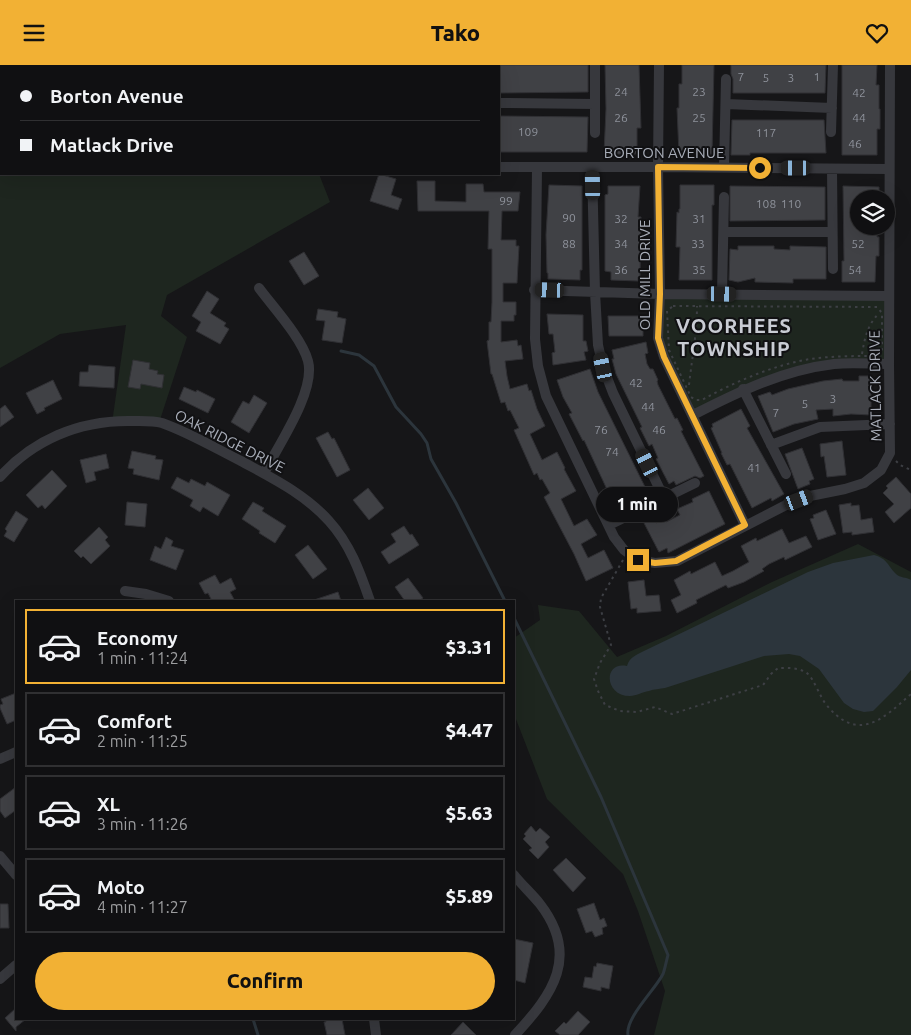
<!DOCTYPE html>
<html lang="en">
<head>
<meta charset="utf-8">
<style>
	body { margin:0; font-family:Ubuntu,sans-serif; background:#1e1e20; color:#f1f3f6; height:100vh; display:flex; flex-direction:column; font-size:19px; white-space:nowrap }
	* { box-sizing:border-box; margin:0 }
	p { font-size:16px; color:#9c9d9f }
	.icon { flex:none; width:28px; height:28px; fill:none; stroke:currentColor; stroke-width:2; stroke-linecap:round; stroke-linejoin:round }
	.map { position:relative; flex:1; overflow:hidden }
	.details { position:absolute; left:15px; top:535px; width:500px; height:420px; display:flex; flex-direction:column; background:#101012; border-radius:0px; box-shadow:0 5px 20px #0002,0 0 0 1px #303032 }
	.details>* { flex:none }
	.banner { position:absolute; left:0px; top:0px; width:500px; height:110px; box-shadow:0 5px 20px #0002,0 0 0 1px #303032; display:grid; align-content:center; height:110px; padding:0 20px; background:#101012 }
	.fabs { position:absolute; left:850px; top:125px; display:grid; gap:10px }
	.fabs a { display:grid; place-items:center; width:45px; height:45px; border-radius:50%; background:#101012; box-shadow:0 5px 20px #0002,0 0 0 1px #303032; font-size:25px }
	.end { position:absolute; width:22px; height:22px; margin:-11px; border:6px solid #f2b134; background:#111; box-shadow:0 0 0 2px #111 }
	.from { border-radius:50% }
	.bubble { position:absolute; height:35px; border-radius:18px; background:#101012; box-shadow:0 5px 20px #0002,0 0 0 1px #303032; font-size:16px; font-weight:800; line-height:35px; text-align:center }
	.car { position:absolute; width:15px; height:30px; margin:-15px -8px; border-radius:6px; box-shadow:0 0 4px 1px #0007; background:linear-gradient(#222 24%,#8ab4d8 0 40%,#222 0 76%,#8ab4d8 0 86%,#222 0) }
	.banner b { display:flex; align-items:center; gap:18px; height:48px; font-size:19px }
	.banner b+b { border-top:1px solid #303032 }
	.banner i { width:12px; height:12px; background:#f1f3f6 }
	ul { padding:9px 0 0; list-style:none }
	li { display:flex; align-items:center; gap:15px; height:75px; margin:0 10px 8px; padding:0 10px; border:2px solid #303032; border-radius:0px }
	li div { flex:1 }
	li b { display:block; font-size:19px }
	li em { font-style:normal; font-weight:800 }
	li.on { border-color:#f2b134 }
	li>.icon { width:45px; height:45px; stroke-width:1.5 }
	.cta { display:flex; gap:10px; margin-top:auto; padding:10px 20px }
	.cta a { flex:1; height:58px; border-radius:30px; background:#f2b134; color:#111; font-size:20px; font-weight:800; line-height:58px; text-align:center }
	header { display:flex; justify-content:space-between; align-items:center; height:65px; padding:0 20px; background:#f2b134; color:#111; font-size:22px; font-weight:800 }
	.map>svg:first-child { display:block }
	.green { fill:#1e261f }
	.water { fill:#2c353c }
	.lines { fill:none; stroke-linecap:round; stroke-linejoin:round }
	.stream { stroke:#2c353c; stroke-width:3 }
	.building { fill:#404145; stroke:#303034 }
	.path { stroke:#3d3f44; stroke-width:2; stroke-dasharray:2.5 4; stroke-linecap:butt }
	.minor { stroke:#37383d; stroke-width:10 }
	.route { stroke:#f2b134; stroke-width:6 }
	.labels { text-anchor:middle; dominant-baseline:central; stroke-width:4; stroke-linejoin:round; paint-order:stroke }
	.number-label { font-size:12px; fill:#8e929b }
	.street-label { font-size:15px; fill:#a8adb8; stroke:#111113 }
	.district-label { font-size:20px; font-weight:bold; letter-spacing:1px; fill:#c9ccd4; stroke:#111113 }
</style>
</head>
<body>
<header><svg class="icon" aria-label="menu" viewBox="0 0 24 24"><path d="M4 6h16M4 12h16M4 18h16"/></svg>Tako<svg class="icon" aria-label="heart" viewBox="0 0 24 24"><path d="M12 20l-8-8c-3-5 5-10 8-4 3-6 11-1 8 4z"/></svg></header>
<div class="map">
<svg width="911" height="970" viewBox="0 0 911 970">
	<rect width="100%" height="100%" fill="#161618"/>
	<path class="green" d="M0 0H273L274 1H1V109H319L330 137 167 230 161 251 187 272 158 361 112 358 126 260 60 269 0 303Z
		M660 229 889 231V299L788 308 693 350 664 292Z
		M858 479 911 507V970H654L665 926 638 846 623 809 547 734 514 649V573L540 555 538 540 579 546 617 592 666 571 772 517Z"/>
	<path class="water" d="M874 490C888 494 887 500 896 509 900 513 906 512 911 515V605L897 622 873 646 864 647 853 644 844 638 819 604 800 591 789 589 764 591 665 623C660 624 654 624 649 626 642 627 636 631 630 631 604 631 603 596 627 601 629 592 638 589 646 585L808 507 833 498Z"/>
	<g class="lines">
		<path class="stream" d="M341 286 359 290 374 301 396 342 421 369 427 378 431 394 456 438 505 536
			M514 553 601 732 668 890C666 897 665 904 663 909 655 925 625 953 628 970
			M253 954 258 970"/>
	</g>
	<path class="building" d="M499 0H588V27L499 28Z
		M605 0H639L641 63H637V89H604L606 44Z
		M682 0H714L712 89H679L677 43H679V19H682Z
		M731 0H826L825 28H733V14L731 9Z
		M842 0H877L876 20H879V44H880V64H877V90H842Z
		M499 51 588 52 587 87H499Z
		M732 55H824L826 88H750V90H731Z
		M379 109 396 114 391 130 402 134 398 145 370 136Z
		M417 116H435V136L466 137V119H483L484 127H520L518 146H502L501 175H516V181H519L517 218H503V237H516V250H514V256H501V277L517 275 518 281 521 280 523 294 505 296 507 311 510 324 527 319 529 326 531 325 537 344 545 361 530 369 542 395 557 387 565 403 564 404 576 426 561 434 574 461 587 454 597 470 581 479 588 493 604 485 613 503 586 516 574 489 544 432 550 428 542 414 540 415 537 408 534 410 514 365 519 363 510 345 508 346 505 337 501 338 492 309H491L487 276 489 275V257H491L492 237V184H488L489 146H418Z
		M549 120 582 121V205H580V215L548 214V208H547L546 170Z
		M680 120H714V140H712V215H679L680 182H676L677 147 679 148V144H680Z
		M608 121H640L638 152H641L640 212H638V216L611 215V207L605 206V130L608 129Z
		M730 121 825 122V155L730 156Z
		M843 121 879 122V134H859V161H877V172H879V191H876L875 217H842V196H844Z
		M738 181H774V184L790 185V181L826 182V214H793V218L755 217V213L738 217 729 215 730 184 738 185Z
		M304 187 319 211 304 220 289 196Z
		M207 226 219 234 210 248 226 258 224 261 229 264 220 279 196 266 201 257 192 251Z
		M318 244 338 247 337 252 346 254 342 278 322 275 325 256 316 255Z
		M547 249 583 250V276H586L588 286 584 287 586 295 553 300 552 288 555 287 553 269H549Z
		M608 251H643V271H609Z
		M646 277 648 288 645 289 647 299 650 304H653L658 315 657 316 658 320 675 354 677 353 683 365 681 366 704 411 700 413 695 411 676 420 674 416 669 419 656 394 658 393 652 379 649 381 640 363 642 362 616 309 612 294H614L612 285Z
		M133 295 150 298 149 304 158 306 157 309 164 310 162 323 141 319 140 324 128 322Z
		M89 300 115 302 114 323 79 321 80 307H88Z
		M590 304 598 327 650 432 618 448 584 375 583 376 569 349 572 348 563 332 557 315Z
		M859 311H871V350L851 349 833 351V344L816 345 818 354 794 359 773 367 758 331 770 327 772 330 788 324 823 316 842 314 843 316H859Z
		M53 315 62 334 44 343 45 345 37 349 26 328Z
		M184 322 196 327 197 325 215 334 208 348 179 334Z
		M254 330 267 338 249 368 231 357 243 336 249 339Z
		M5 340 14 352 0 362V344Z
		M741 344 750 361 747 363 784 429 772 436 771 433 752 443 730 399 727 400 721 388H722L711 363 713 362 712 359Z
		M328 367 332 374 334 373 350 405 337 412 316 373Z
		M842 376 846 410 827 412 824 391 821 392 820 379Z
		M802 383 814 414 809 416 810 419 798 424 785 389Z
		M132 386 156 391 155 394 163 395 159 415 133 409 134 404 128 403Z
		M106 389 109 403 94 407 96 415 86 418 80 395Z
		M52 405 67 421 45 444 42 440 38 443 26 430Z
		M177 412 189 418 191 414 205 421 207 417 230 430 218 451 203 442 200 447 190 441 193 435 171 423Z
		M896 412 911 429V443L894 458 885 447 894 439 883 428 888 423 886 421Z
		M368 423 384 443 369 455 353 435Z
		M709 426 725 459 668 488 667 483 659 487 644 458 654 453 656 458 664 454 666 457 680 450 677 444 693 437 692 434Z
		M127 437 147 439 145 462 125 460Z
		M253 437 264 443 262 446 286 461 275 478 259 468 260 466 242 454Z
		M851 438V441L859 440 861 455 872 453 874 467 852 470V467L843 468 839 440Z
		M826 445 836 469 818 475 810 454 814 453 813 450Z
		M16 446 28 454 14 477 4 471 7 466 5 464Z
		M404 461 410 470 412 469 419 480 389 499 381 487 396 477 391 469Z
		M99 462 108 472 105 475 110 481 91 499 83 491 81 493 74 486Z
		M782 464 789 478 806 471 812 482 785 495 784 492 769 499 762 504 764 506 744 517 728 523 726 520 696 535 697 538 677 548 671 535 681 530 674 515 690 506 691 509 715 497 722 511 733 506 749 497 741 481 756 473 757 476Z
		M166 472 173 476 171 481 184 485 176 505 150 495 155 481 161 484Z
		M308 480 327 504 313 514 295 490Z
		M215 510 220 519 231 513 236 524 230 527 235 536H212L208 528 205 529 199 518Z
		M408 513 423 533 419 536H405L395 522Z
		M644 515 646 531 659 530 661 546 637 548V543L631 544 628 517Z
		M338 527 341 536H314V535Z
		M16 628V655L7 659 0 643V640L3 639 1 634Z
		M16 722V745L5 753 0 746V734Z
		M531 761 536 767 540 763 550 772 545 777 549 782 538 794 529 785 532 783 523 774 526 771 524 769Z
		M566 793 586 813 573 827 553 805Z
		M594 838 600 855 604 853 607 861 602 863 603 869 595 872 592 866 586 868 577 844Z
		M0 839H8L9 863H0Z
		M514 874 533 878 525 918 514 915Z
		M597 898 613 901 609 924 601 922V926L583 922 585 912 592 913 594 901 596 902Z
		M16 943V954H26L16 962V966L5 953Z
		M578 946 590 957 578 970H560L555 966 564 957 566 959Z
		M325 954H342L345 970H327L324 957H326Z
		M463 957 476 970H451Z"/>
	<g class="lines">
		<path class="path" d="M673 241 877 242 882 248V284L880 288 875 291C854 291 831 291 810 294 774 300 734 317 702 335H696L691 332 669 285 667 246Z
			M862 289C865 272 867 261 879 248
			M689 320C692 293 697 268 697 241
			M896 396 900 400 911 405
			M623 495 601 533 600 542 611 580 600 598 594 614 598 626 605 640 620 646 637 647 655 642 672 649 763 620 771 609 778 603C787 603 800 602 808 609 813 613 820 631 825 638 857 679 882 655 911 629"/>
		<path class="minor" d="M337 0 338 1
			M659 0 658 102 660 229 658 273 664 292 745 460
			M366 1 368 0
			M499 38 595 39
			M726 39 832 43
			M831 67 833 0
			M595 68V0
			M499 102H658L889 104
			M592 102 595 227 598 280 603 302 613 328 664 433
			M724 102 726 14
			M537 103 535 274 538 301 546 331 614 472 624 485 638 495 655 498 677 496 788 439 810 431 845 424 864 418 881 405 890 388 889 299 890 0
			M832 104 833 204
			M724 167H832
			M259 223C273 242 302 273 308 296 316 326 278 381 264 408
			M534 225 660 229 889 231
			M722 229 724 132
			M743 324 786 409
			M693 350C738 327 783 305 834 299 852 297 871 299 889 299
			M771 380 820 362 890 359
			M0 412C33 375 78 356 128 356 139 356 152 355 162 358 190 368 215 383 241 396 272 413 305 429 329 456 350 479 360 507 370 536
			M609 460 695 418
			M125 526 146 529 169 536
			M0 694 16 687
			M0 791 16 810
			M514 810C522 820 532 829 540 839 580 891 553 929 515 970
			M0 914 16 900
			M374 954 376 970"/>
	</g>
	<g class="lines">
		<path class="route" d="M638 495 655 498 676 496 745 460 664 292 658 273 660 229 658 102 760 103"/>
	</g>
	<g class="labels">
		<g class="number-label">
			<text x="741" y="11">7</text>
			<text x="817" y="11">1</text>
			<text x="766" y="12">5</text>
			<text x="791" y="12">3</text>
			<text x="621" y="26">24</text>
			<text x="699" y="26">23</text>
			<text x="859" y="27">42</text>
			<text x="621" y="52">26</text>
			<text x="699" y="52">25</text>
			<text x="859" y="52">44</text>
			<text x="528" y="66">109</text>
			<text x="766" y="67">117</text>
			<text x="855" y="78">46</text>
			<text x="506" y="135">99</text>
			<text x="766" y="138">108</text>
			<text x="791" y="138">110</text>
			<text x="569" y="152">90</text>
			<text x="621" y="153">32</text>
			<text x="699" y="153">31</text>
			<text x="569" y="178">88</text>
			<text x="621" y="178">34</text>
			<text x="698" y="178">33</text>
			<text x="858" y="178">52</text>
			<text x="621" y="204">36</text>
			<text x="699" y="204">35</text>
			<text x="855" y="204">54</text>
			<text x="636" y="317">42</text>
			<text x="833" y="333">3</text>
			<text x="805" y="338">5</text>
			<text x="648" y="341">44</text>
			<text x="776" y="347">7</text>
			<text x="601" y="364">76</text>
			<text x="659" y="364">46</text>
			<text x="612" y="386">74</text>
			<text x="754" y="402">41</text>
		</g>
		<g class="street-label">
			<text x="664" y="87">BORTON AVENUE</text>
			<text transform="translate(644 210) rotate(-90)">OLD MILL DRIVE</text>
			<text transform="translate(875 321) rotate(-91)">MATLACK DRIVE</text>
			<text transform="translate(230 376) rotate(27)">OAK RIDGE DRIVE</text>
		</g>
		<g class="district-label">
			<text x="734" y="260">VOORHEES<tspan x="734" dy="23">TOWNSHIP</tspan></text>
		</g>
	</g>
</svg>
<div class="fabs">
<a><svg class="icon" aria-label="layers" viewBox="0 0 24 24"><path d="M12 4l9 5-9 5-9-5zM3 14l9 5 9-5"/></svg></a>
</div>
<i class="end from" style="left:760px;top:103px"></i>
<i class="end" style="left:638px;top:495px"></i>
<div class="bubble" style="left:596px;top:422px;width:82px">1 min</div>
<i class="car" style="left:796px;top:103px;rotate:270deg"></i>
<i class="car" style="left:593px;top:120px;rotate:359deg"></i>
<i class="car" style="left:550px;top:225px;rotate:272deg"></i>
<i class="car" style="left:722px;top:229px;rotate:91deg"></i>
<i class="car" style="left:603px;top:302px;rotate:348deg"></i>
<i class="car" style="left:647px;top:398px;rotate:334deg"></i>
<i class="car" style="left:799px;top:435px;rotate:69deg"></i>
<div class="banner">
<b><i class="from"></i>Borton Avenue</b>
<b><i></i>Matlack Drive</b>
</div>
<section class="details">
<ul>
<li class="on"><svg class="icon" aria-label="car" viewBox="0 0 24 24"><path d="M5 17H2v-5l4-1 3-4h7l3 4 3 1v5h-3M9 17h6M6 11h13"/><circle cx="7" cy="17" r="2"/><circle cx="17" cy="17" r="2"/></svg><div><b>Economy</b><p>1 min · 11:24</p></div><em>$3.31</em></li>
<li><svg class="icon" aria-label="car" viewBox="0 0 24 24"><path d="M5 17H2v-5l4-1 3-4h7l3 4 3 1v5h-3M9 17h6M6 11h13"/><circle cx="7" cy="17" r="2"/><circle cx="17" cy="17" r="2"/></svg><div><b>Comfort</b><p>2 min · 11:25</p></div><em>$4.47</em></li>
<li><svg class="icon" aria-label="car" viewBox="0 0 24 24"><path d="M5 17H2v-5l4-1 3-4h7l3 4 3 1v5h-3M9 17h6M6 11h13"/><circle cx="7" cy="17" r="2"/><circle cx="17" cy="17" r="2"/></svg><div><b>XL</b><p>3 min · 11:26</p></div><em>$5.63</em></li>
<li><svg class="icon" aria-label="car" viewBox="0 0 24 24"><path d="M5 17H2v-5l4-1 3-4h7l3 4 3 1v5h-3M9 17h6M6 11h13"/><circle cx="7" cy="17" r="2"/><circle cx="17" cy="17" r="2"/></svg><div><b>Moto</b><p>4 min · 11:27</p></div><em>$5.89</em></li>
</ul>
<div class="cta"><a>Confirm</a></div>
</section>
</div>
</body>
</html>
